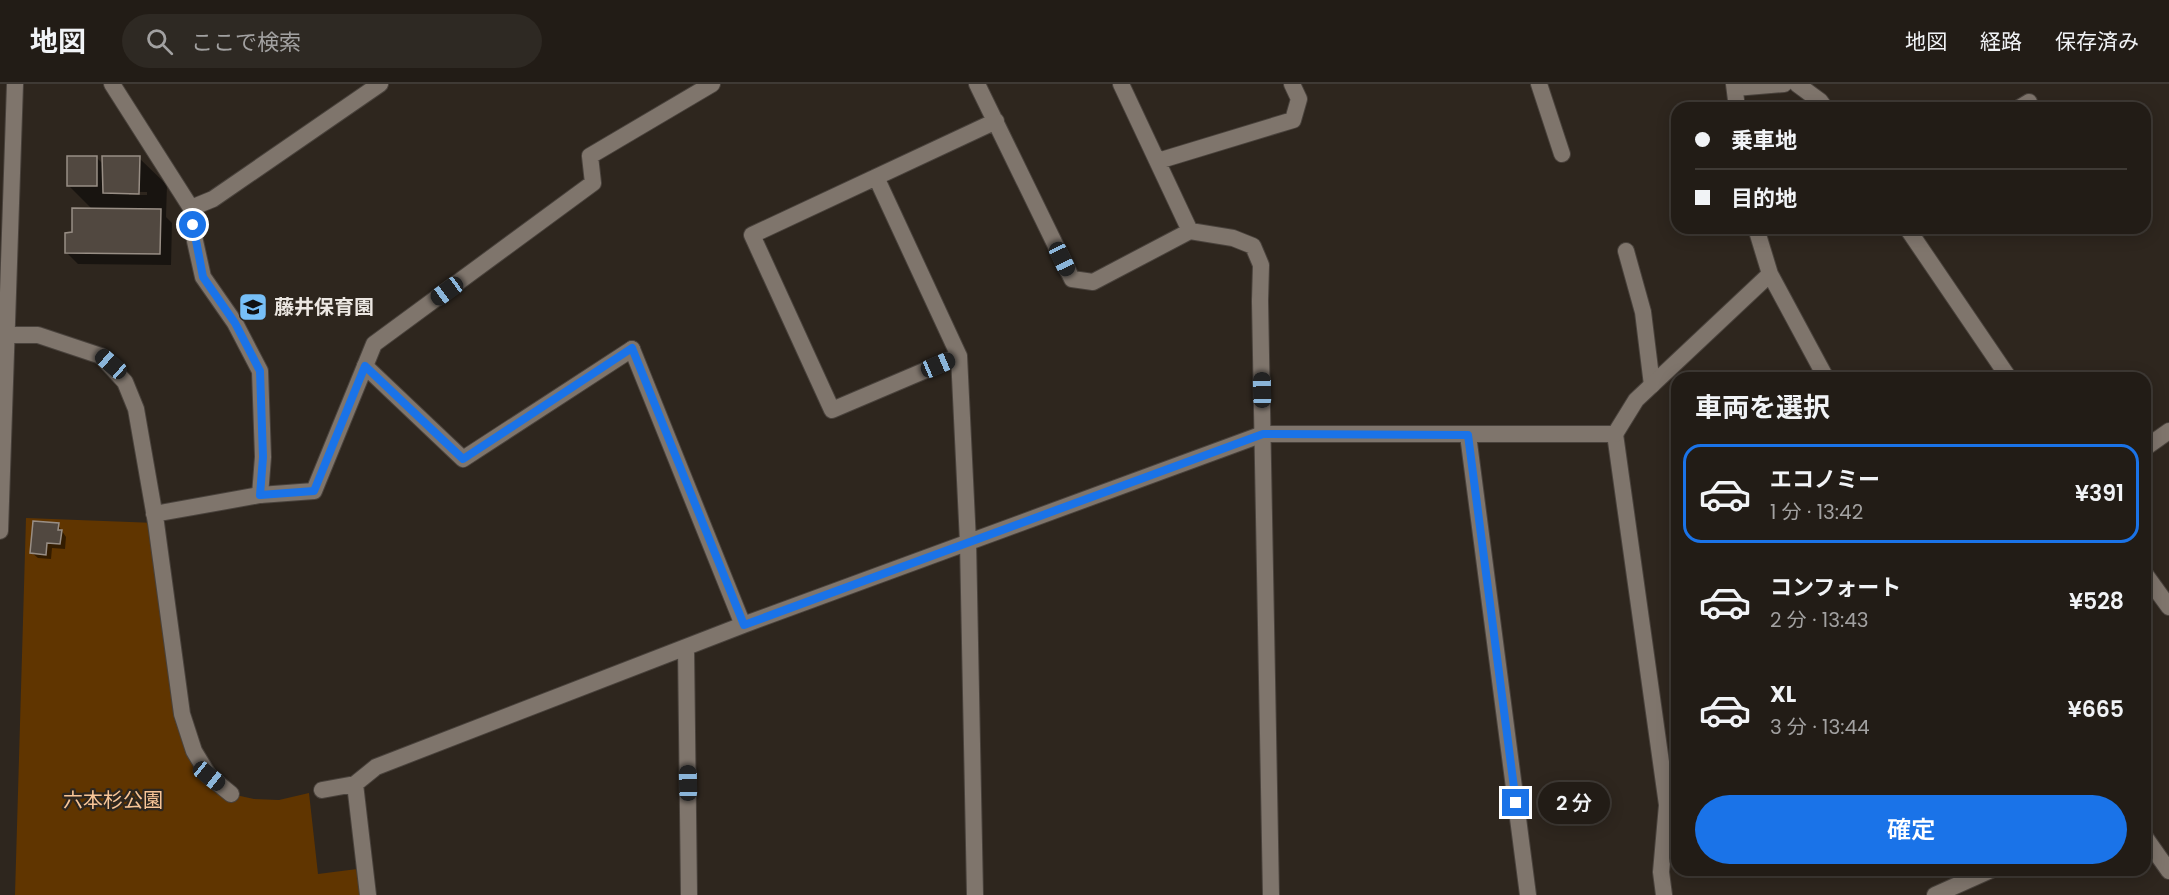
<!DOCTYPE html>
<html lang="ja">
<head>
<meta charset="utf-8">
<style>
	body { margin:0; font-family:Poppins,"Noto Sans JP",sans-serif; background:#2e2923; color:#f1f3f6; height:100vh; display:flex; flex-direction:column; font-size:22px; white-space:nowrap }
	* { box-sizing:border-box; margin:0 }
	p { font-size:20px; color:#a2a1a1 }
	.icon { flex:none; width:33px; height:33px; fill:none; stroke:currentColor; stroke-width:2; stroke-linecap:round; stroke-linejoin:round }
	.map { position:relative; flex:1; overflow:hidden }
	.drawer { position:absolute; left:1671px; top:288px; width:480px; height:504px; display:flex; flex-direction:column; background:#221c16; border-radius:18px; box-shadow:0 3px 15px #0003,0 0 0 2px #3f3a35 }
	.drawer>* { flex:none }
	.banner { position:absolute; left:1671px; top:18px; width:480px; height:132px; border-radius:18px; box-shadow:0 3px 15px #0003,0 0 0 2px #3f3a35; display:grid; align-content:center; height:132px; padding:0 24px; background:#221c16 }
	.end { position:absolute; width:27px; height:27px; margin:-14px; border:8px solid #1a73e8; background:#fff; box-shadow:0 0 0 3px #fff }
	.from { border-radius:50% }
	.bubble { position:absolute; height:42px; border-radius:21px; background:#221c16; box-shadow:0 3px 15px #0003,0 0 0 2px #3f3a35; font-size:20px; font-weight:600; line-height:42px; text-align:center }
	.car { position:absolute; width:18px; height:36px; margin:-18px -9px; border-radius:8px; box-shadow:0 0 4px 2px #0007; background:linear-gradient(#222 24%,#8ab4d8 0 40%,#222 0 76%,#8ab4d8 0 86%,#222 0) }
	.banner b { display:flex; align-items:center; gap:21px; height:57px; font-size:22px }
	.banner b+b { border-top:2px solid #3f3a35 }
	.banner i { width:15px; height:15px; background:#f1f3f6 }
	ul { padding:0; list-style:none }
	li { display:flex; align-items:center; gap:18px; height:99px; margin:0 12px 9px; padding:0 12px; border:3px solid transparent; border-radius:18px }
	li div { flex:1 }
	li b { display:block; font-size:22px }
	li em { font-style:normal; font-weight:600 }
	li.on { border-color:#1a73e8 }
	li>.icon { width:54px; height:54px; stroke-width:1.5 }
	h2 { padding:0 24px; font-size:27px; line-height:72px }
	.button { display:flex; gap:12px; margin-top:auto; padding:12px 24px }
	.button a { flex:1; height:69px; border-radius:36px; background:#1a73e8; color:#fff; font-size:24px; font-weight:600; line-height:69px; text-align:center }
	header { display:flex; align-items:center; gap:36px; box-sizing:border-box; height:84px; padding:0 30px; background:#221c16; border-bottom:2px solid #3f3a35 }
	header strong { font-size:28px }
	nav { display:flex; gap:33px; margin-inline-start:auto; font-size:21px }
	.search { width:420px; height:54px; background:#2e2923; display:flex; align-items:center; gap:15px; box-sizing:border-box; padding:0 21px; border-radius:33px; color:#a2a1a1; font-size:22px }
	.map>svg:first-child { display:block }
	.green { fill:#603500 }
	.shadow { fill:#0007; fill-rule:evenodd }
	.building { fill:#514840; stroke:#988e85; stroke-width:1.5 }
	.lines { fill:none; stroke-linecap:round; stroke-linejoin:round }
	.service-casing { stroke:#49423c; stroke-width:18 }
	.minor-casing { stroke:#49423c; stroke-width:18 }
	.tertiary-casing { stroke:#49423c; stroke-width:18 }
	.service { stroke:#7f756c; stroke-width:16 }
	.minor { stroke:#7f756c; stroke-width:16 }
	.tertiary { stroke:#7f756c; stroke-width:16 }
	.route { stroke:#1a73e8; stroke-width:8 }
	.labels { text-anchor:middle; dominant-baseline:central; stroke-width:4.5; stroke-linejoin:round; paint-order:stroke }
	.poi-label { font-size:20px; font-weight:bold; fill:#ebe6e1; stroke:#2e261e; text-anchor:start }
	.park-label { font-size:20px; fill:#f8c597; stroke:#2e261e }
</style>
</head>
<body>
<header>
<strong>地図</strong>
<div class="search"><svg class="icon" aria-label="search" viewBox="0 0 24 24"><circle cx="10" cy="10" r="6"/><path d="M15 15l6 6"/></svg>ここで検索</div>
<nav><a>地図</a><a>経路</a><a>保存済み</a></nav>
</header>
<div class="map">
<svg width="2169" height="811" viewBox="0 0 2169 811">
	<rect width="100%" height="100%" fill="#2e261e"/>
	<path class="green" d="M26 434 156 439 194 667 231 710 254 715 279 716 309 709 318 790 365 784 368 811H15Z"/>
	<path class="shadow" d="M97 74 104 81 139 74 167 101 166 133 172 139 171 181 78 180 66 168 73 150 93 126 69 102ZM129 108H147V111H129Z
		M58 441 66 453 65 465 52 464 51 475 38 474 32 469Z"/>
	<path class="building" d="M67 72H97V102H67Z
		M102 72H140L139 110 103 109Z
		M72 124 161 125 160 170 65 169V149L72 148Z
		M33 437 59 439 58 446H62L60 460 47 459 46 471 30 469Z"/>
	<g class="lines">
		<g class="service-casing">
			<path id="service" d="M112 0 191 124 195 157 203 193 235 239 260 287 263 373 260 411
				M1797 0 1820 17 1825 24
				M1735 4 1784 0
				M191 124 213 115 380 0
				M1907 144 2009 294
				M1626 167 1643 228 1652 301
				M365 282 463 375 632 265
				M1615 350 1667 721 1661 788 1664 811
				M2145 490 2169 523
				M1935 811 1991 786"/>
		</g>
		<g class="minor-casing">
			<path id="minor" d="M977 0 1072 195 1093 198 1190 147 1233 154 1253 162 1261 181 1260 217
				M1121 0 1190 147
				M1539 0 1562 70
				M1734 0 1737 24
				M2019 24 2029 18
				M1158 77 1293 36 1299 15 1292 0
				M876 93 959 272 968 458 975 811
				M1756 144 1770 190 1826 294
				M7 251H38L101 272 125 298 136 325 156 439 182 630 194 667 209 692 231 710
				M632 265 743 541
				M959 272 832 326 752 151 996 37
				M1468 351 1528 811
				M2145 364 2169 347
				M154 430 260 411 314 407 374 260 593 99 590 72 712 0
				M0 447 15 0
				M686 564 689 811
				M322 706 355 700
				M2145 753 2169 787
				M368 811 355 700 376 683 743 541 1263 350H1615L1636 316 1770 190"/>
		</g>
		<g class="tertiary-casing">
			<path id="tertiary" d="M1260 217 1271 811"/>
		</g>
		<use href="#service" class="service"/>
		<use href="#minor" class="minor"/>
		<use href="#tertiary" class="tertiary"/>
	</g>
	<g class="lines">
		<path class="route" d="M193 141 203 193 235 239 260 287 263 373 260 411 314 407 365 282 463 375 632 264 744 541 1263 350 1468 351 1516 719"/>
	</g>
	<defs>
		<g id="school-square" transform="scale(1.5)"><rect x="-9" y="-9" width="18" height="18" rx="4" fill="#77bff7" stroke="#2e261e"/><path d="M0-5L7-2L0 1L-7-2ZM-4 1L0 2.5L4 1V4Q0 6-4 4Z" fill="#111"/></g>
	</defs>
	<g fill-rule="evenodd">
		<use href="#school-square" x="253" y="223"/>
	</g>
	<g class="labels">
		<g class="poi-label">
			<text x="274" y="223">藤井保育園</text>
		</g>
		<g class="park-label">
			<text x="113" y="716">六本杉公園</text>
		</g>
	</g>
</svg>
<i class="end from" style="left:193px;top:141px"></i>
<i class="end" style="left:1516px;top:719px"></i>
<div class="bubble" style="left:1538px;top:698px;width:72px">2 分</div>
<i class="car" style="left:1062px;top:175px;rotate:155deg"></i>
<i class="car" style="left:447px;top:207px;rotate:234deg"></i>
<i class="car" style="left:111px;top:280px;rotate:311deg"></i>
<i class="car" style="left:938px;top:281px;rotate:67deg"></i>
<i class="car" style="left:1262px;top:306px;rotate:359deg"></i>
<i class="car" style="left:209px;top:692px;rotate:129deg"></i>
<i class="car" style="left:688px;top:699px;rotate:359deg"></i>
<div class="banner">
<b><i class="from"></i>乗車地</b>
<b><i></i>目的地</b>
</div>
<section class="drawer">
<h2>車両を選択</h2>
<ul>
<li class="on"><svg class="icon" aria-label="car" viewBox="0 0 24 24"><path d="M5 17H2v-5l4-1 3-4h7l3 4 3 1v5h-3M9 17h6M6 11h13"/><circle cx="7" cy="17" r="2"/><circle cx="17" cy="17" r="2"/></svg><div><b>エコノミー</b><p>1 分 · 13:42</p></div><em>¥391</em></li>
<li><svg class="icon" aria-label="car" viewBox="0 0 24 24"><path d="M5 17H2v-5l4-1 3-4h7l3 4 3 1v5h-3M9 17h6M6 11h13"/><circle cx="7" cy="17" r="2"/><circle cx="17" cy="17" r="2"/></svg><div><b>コンフォート</b><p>2 分 · 13:43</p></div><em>¥528</em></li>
<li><svg class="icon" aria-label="car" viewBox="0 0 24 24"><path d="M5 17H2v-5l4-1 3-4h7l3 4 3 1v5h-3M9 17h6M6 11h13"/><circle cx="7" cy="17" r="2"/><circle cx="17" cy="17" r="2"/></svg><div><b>XL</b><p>3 分 · 13:44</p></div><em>¥665</em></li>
</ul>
<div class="button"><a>確定</a></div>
</section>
</div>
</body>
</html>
